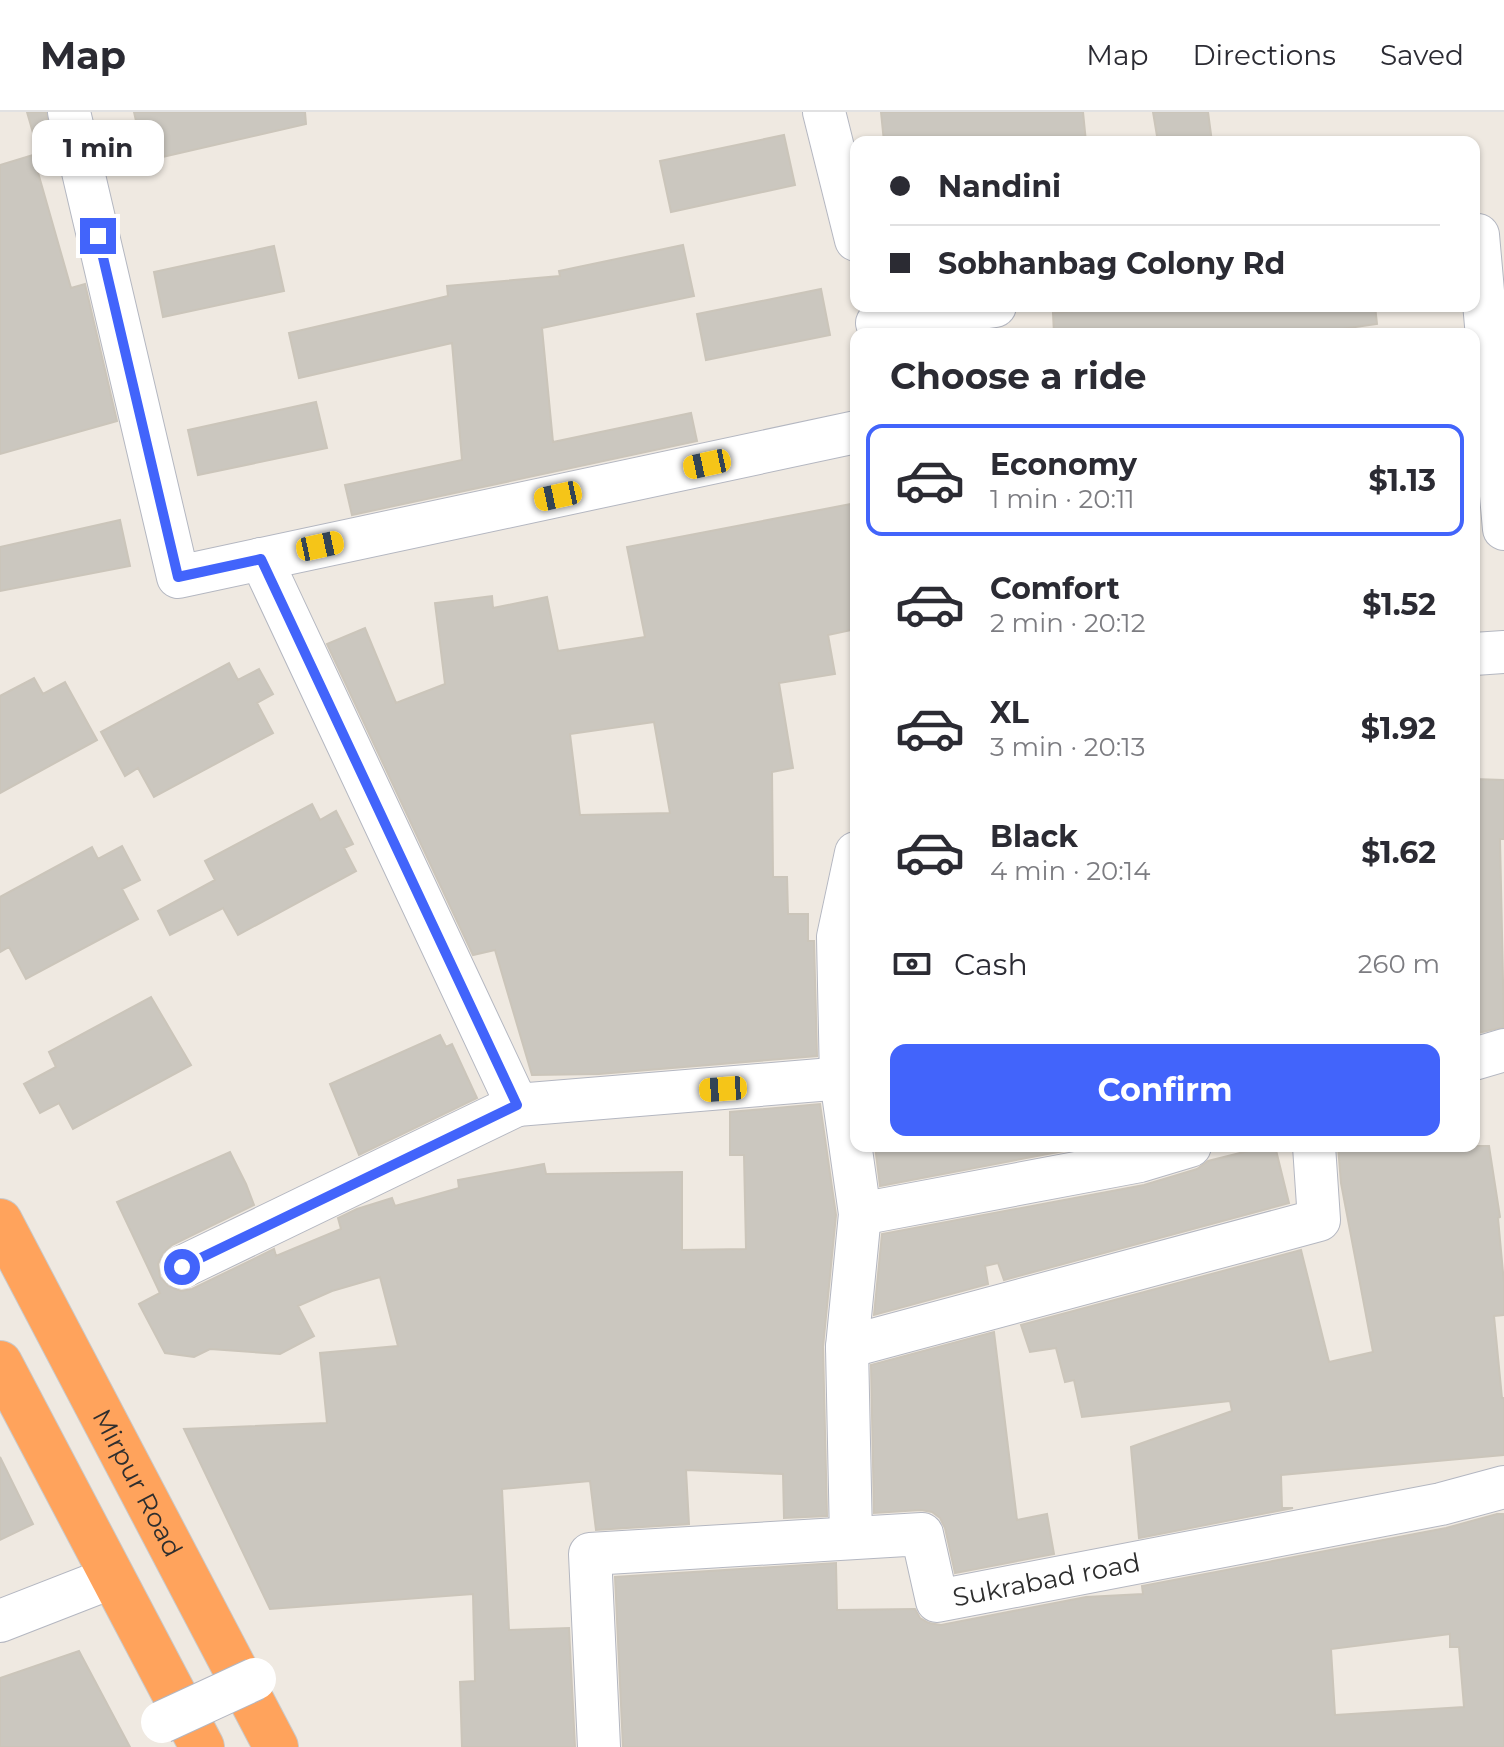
<!DOCTYPE html>
<html lang="en">
<head>
<meta charset="utf-8">
<style>
	body { margin:0; font-family:Montserrat,sans-serif; background:#f7f7f7; color:#2b2b33; height:100vh; display:flex; flex-direction:column; font-size:30px; white-space:nowrap }
	* { box-sizing:border-box; margin:0 }
	p { font-size:26px; color:#7c7c81 }
	.icon { flex:none; width:44px; height:44px; fill:none; stroke:currentColor; stroke-width:2; stroke-linecap:round; stroke-linejoin:round }
	.map { position:relative; flex:1; overflow:hidden }
	.drawer { position:absolute; left:850px; top:216px; width:630px; height:824px; display:flex; flex-direction:column; background:#fff; border-radius:16px; box-shadow:0 2px 6px #0004 }
	.drawer>* { flex:none }
	.top-card { position:absolute; left:850px; top:24px; width:630px; height:176px; border-radius:16px; box-shadow:0 2px 6px #0004; display:grid; align-content:center; height:176px; padding:0 40px; background:#fff }
	.end { position:absolute; width:36px; height:36px; margin:-18px; border:10px solid #4264fb; background:#fff; box-shadow:0 0 0 4px #fff }
	.from { border-radius:50% }
	.bubble { position:absolute; height:56px; border-radius:16px; background:#fff; box-shadow:0 2px 6px #0004; font-size:26px; font-weight:700; line-height:56px; text-align:center }
	.car { position:absolute; width:24px; height:48px; margin:-24px -12px; border-radius:10px; box-shadow:0 0 6px 2px #0007; background:linear-gradient(#f5c518 24%,#345 0 40%,#f5c518 0 76%,#345 0 86%,#f5c518 0) }
	.top-card b { display:flex; align-items:center; gap:28px; height:76px; font-size:30px }
	.top-card b+b { border-top:2px solid #e1e1e2 }
	.top-card i { width:20px; height:20px; background:#2b2b33 }
	ul { padding:0; list-style:none }
	li { display:flex; align-items:center; gap:24px; height:112px; margin:0 16px 12px; padding:0 24px; border:4px solid transparent; border-radius:16px }
	li div { flex:1 }
	li b { display:block; font-size:30px }
	li em { font-style:normal; font-weight:700 }
	li.on { border-color:#4264fb }
	li>.icon { width:72px; height:72px; stroke-width:1.5 }
	h2 { padding:0 40px; font-size:36px; line-height:96px }
	.pay { display:flex; align-items:center; gap:20px; height:88px; padding:0 40px; font-size:30px }
	.pay p { margin-inline-start:auto }
	.cta { display:flex; gap:16px; margin-top:auto; padding:16px 40px }
	.cta a { flex:1; height:92px; border-radius:16px; background:#4264fb; color:#fff; font-size:32px; font-weight:700; line-height:92px; text-align:center }
	header { display:flex; align-items:center; gap:48px; box-sizing:border-box; height:112px; padding:0 40px; background:#fff; border-bottom:2px solid #e1e1e2 }
	header strong { font-size:38px }
	nav { display:flex; gap:44px; margin-inline-start:auto; font-size:28px }
	.map>svg:first-child { display:block }
	.building { fill:#cbc7bf; stroke:#cbc5ba; stroke-width:2; fill-rule:evenodd }
	.lines { fill:none; stroke-linecap:round; stroke-linejoin:round }
	.street-casing { stroke:#b4b7c1; stroke-width:44 }
	.highway-casing { stroke:#c9c9c9; stroke-width:46 }
	.street { stroke:#fff; stroke-width:42 }
	.highway { stroke:#ffa35c; stroke-width:44 }
	.street-bridge-casing { stroke:#b4b7c1; stroke-width:44; stroke-linecap:butt }
	.street-bridge { stroke:#fff; stroke-width:42 }
	.route { stroke:#4264fb; stroke-width:10 }
	.labels { text-anchor:middle; dominant-baseline:central; stroke-width:6; stroke-linejoin:round; paint-order:stroke }
	.street-label { font-size:26px; fill:#2e2e2e; stroke:#fff }
</style>
</head>
<body>
<header>
<strong>Map</strong>
<nav><a>Map</a><a>Directions</a><a>Saved</a></nav>
</header>
<div class="map">
<svg width="1504" height="1635" viewBox="0 0 1504 1635">
	<rect width="100%" height="100%" fill="#efe9e1"/>
	<path class="building" d="M27 0H46L56 49 42 52Z
		M134 0H305L306 12 145 49Z
		M881 0H1083L1086 30H884Z
		M1153 0H1208L1212 30H1158Z
		M784 23 795 73 671 100 660 49Z
		M33 43 71 176 85 172 117 309 0 342V53Z
		M683 133 694 184 542 216 553 330 691 301 697 329 352 403 345 373 462 348 452 231 299 266 289 221 448 184 447 174 560 164 559 159Z
		M274 134 284 179 163 205 154 160Z
		M821 177 830 223 706 248 697 202Z
		M1124 194H1375L1377 212 1307 222H1054L1053 201Z
		M316 290 327 336 198 363 188 318Z
		M856 391V517L828 523 835 562 779 571 793 656 772 660 773 765H787L788 802H808V829H814L817 944 599 962 532 963 495 838 473 843 327 532 365 516 396 591 445 572 435 491 492 484 493 496 547 485 558 539 645 525 627 435ZM654 610 670 701 580 703 570 622Z
		M120 408 130 454 0 479V435Z
		M229 551 238 568 259 557 273 582 257 591 273 621 154 685 138 656 125 664 101 620Z
		M34 566 43 582 65 570 97 628 0 681V584Z
		M1474 667 1504 668V727H1500L1504 915 1474 922Z
		M312 692 320 708 336 699 353 732 344 736 356 759 238 823 223 796 170 823 158 799 215 768 205 749Z
		M122 734 140 768 122 777 138 807 26 867 9 835 0 840V785L92 735 98 747Z
		M151 885 191 953 73 1017 59 991 40 1001 24 972 56 955 49 940Z
		M440 923 446 935 452 932 477 986 359 1043 330 972Z
		M820 992 836 1103 823 1235 827 1404 784 1406 783 1362 686 1358 689 1412 596 1418 590 1369 502 1377 509 1518 569 1516 575 1635H462L460 1570 475 1569 473 1482 270 1497 184 1317 327 1311 320 1241 398 1234 380 1165 332 1179 298 1194 314 1224 280 1242 210 1237 194 1245 165 1241 139 1192 160 1181 117 1090 230 1040 246 1072 254 1093 172 1133 163 1141 158 1152 160 1165 168 1174 181 1179 192 1177 274 1137 276 1144 341 1117 338 1106 357 1097 392 1086 395 1094 459 1076 458 1068 544 1052 546 1062 682 1060V1138L746 1137 744 1043H730V1000Z
		M875 1034H1090L880 1074Z
		M1268 1034H1275L1289 1091 1004 1168 998 1151 985 1154 988 1172 874 1203 882 1122 1144 1073 1197 1057 1208 1049Z
		M1338 1034H1489L1500 1105 1498 1106 1504 1171V1203L1494 1204 1502 1286H1504V1343L1281 1363 1282 1396H1293L1139 1426 1131 1335 1232 1299 1230 1289 1082 1305 1074 1268 1065 1270 1056 1236 1030 1240 1021 1213 1301 1138 1329 1250 1373 1240 1341 1071Z
		M994 1220 1017 1408 1047 1402 1054 1442 955 1461 945 1416 940 1406 932 1400 921 1398 874 1401 871 1253Z
		M0 1345 33 1412 0 1428Z
		M1497 1402H1504V1635H623L615 1465 836 1451 837 1498 915 1497 920 1506 929 1511 941 1513 1086 1485 1143 1482 1142 1474 1446 1416ZM1450 1522V1535H1459L1464 1595 1335 1603 1331 1537Z
		M79 1539 130 1635H0V1566Z"/>
	<g class="lines">
		<g class="street-casing">
			<g id="street">
				<path d="M69 0 178 465 856 320"/>
				<path d="M824 0 856 128"/>
				<path d="M1474 124 1478 123 1504 417"/>
				<path d="M877 211 995 194"/>
				<path d="M261 447 517 993 856 965"/>
				<path d="M1474 542 1504 540"/>
				<path d="M1474 947 1504 938"/>
				<path d="M860 1102 1140 1049 1190 1034"/>
				<path d="M182 1155 517 993"/>
				<path d="M847 1235 1319 1108 1314 1034"/>
				<path d="M851 1426 847 1235 860 1102 841 967 838 825 856 741"/>
				<path d="M0 1509 113 1465"/>
				<path id="s1" d="M599 1635 590 1442 922 1422 937 1489 1441 1392 1504 1375"/>
			</g>
		</g>
		<g class="highway-casing">
			<g id="highway">
				<path id="s2" d="M0 1109 276 1635"/>
				<path d="M0 1251 202 1635"/>
			</g>
		</g>
		<use href="#street" class="street"/>
		<use href="#highway" class="highway"/>
		<g class="street-bridge-casing">
			<path id="street-bridge" d="M162 1610 255 1567"/>
		</g>
		<use href="#street-bridge" class="street-bridge"/>
	</g>
	<g class="lines">
		<path class="route" d="M98 124 178 465 261 447 517 993 182 1155"/>
	</g>
	<g class="labels">
		<g class="street-label">
			<text stroke="none"><textPath href="#s2" startOffset="296">Mirpur Road</textPath></text>
			<text stroke="none"><textPath href="#s1" startOffset="706">Sukrabad road</textPath></text>
		</g>
	</g>
</svg>
<i class="end from" style="left:182px;top:1155px"></i>
<i class="end" style="left:98px;top:124px"></i>
<div class="bubble" style="left:32px;top:8px;width:132px">1 min</div>
<i class="car" style="left:707px;top:352px;rotate:258deg"></i>
<i class="car" style="left:558px;top:384px;rotate:258deg"></i>
<i class="car" style="left:320px;top:434px;rotate:78deg"></i>
<i class="car" style="left:723px;top:977px;rotate:266deg"></i>
<div class="top-card">
<b><i class="from"></i>Nandini</b>
<b><i></i>Sobhanbag Colony Rd</b>
</div>
<section class="drawer">
<h2>Choose a ride</h2>
<ul>
<li class="on"><svg class="icon" aria-label="car" viewBox="0 0 24 24"><path d="M5 17H2v-5l4-1 3-4h7l3 4 3 1v5h-3M9 17h6M6 11h13"/><circle cx="7" cy="17" r="2"/><circle cx="17" cy="17" r="2"/></svg><div><b>Economy</b><p>1 min · 20:11</p></div><em>$1.13</em></li>
<li><svg class="icon" aria-label="car" viewBox="0 0 24 24"><path d="M5 17H2v-5l4-1 3-4h7l3 4 3 1v5h-3M9 17h6M6 11h13"/><circle cx="7" cy="17" r="2"/><circle cx="17" cy="17" r="2"/></svg><div><b>Comfort</b><p>2 min · 20:12</p></div><em>$1.52</em></li>
<li><svg class="icon" aria-label="car" viewBox="0 0 24 24"><path d="M5 17H2v-5l4-1 3-4h7l3 4 3 1v5h-3M9 17h6M6 11h13"/><circle cx="7" cy="17" r="2"/><circle cx="17" cy="17" r="2"/></svg><div><b>XL</b><p>3 min · 20:13</p></div><em>$1.92</em></li>
<li><svg class="icon" aria-label="car" viewBox="0 0 24 24"><path d="M5 17H2v-5l4-1 3-4h7l3 4 3 1v5h-3M9 17h6M6 11h13"/><circle cx="7" cy="17" r="2"/><circle cx="17" cy="17" r="2"/></svg><div><b>Black</b><p>4 min · 20:14</p></div><em>$1.62</em></li>
</ul>
<div class="pay"><svg class="icon" aria-label="cash" viewBox="0 0 24 24"><path d="M3 7h18v10H3z"/><circle cx="12" cy="12" r="2"/></svg>Cash<p>260 m</p></div>
<div class="cta"><a>Confirm</a></div>
</section>
</div>
</body>
</html>
